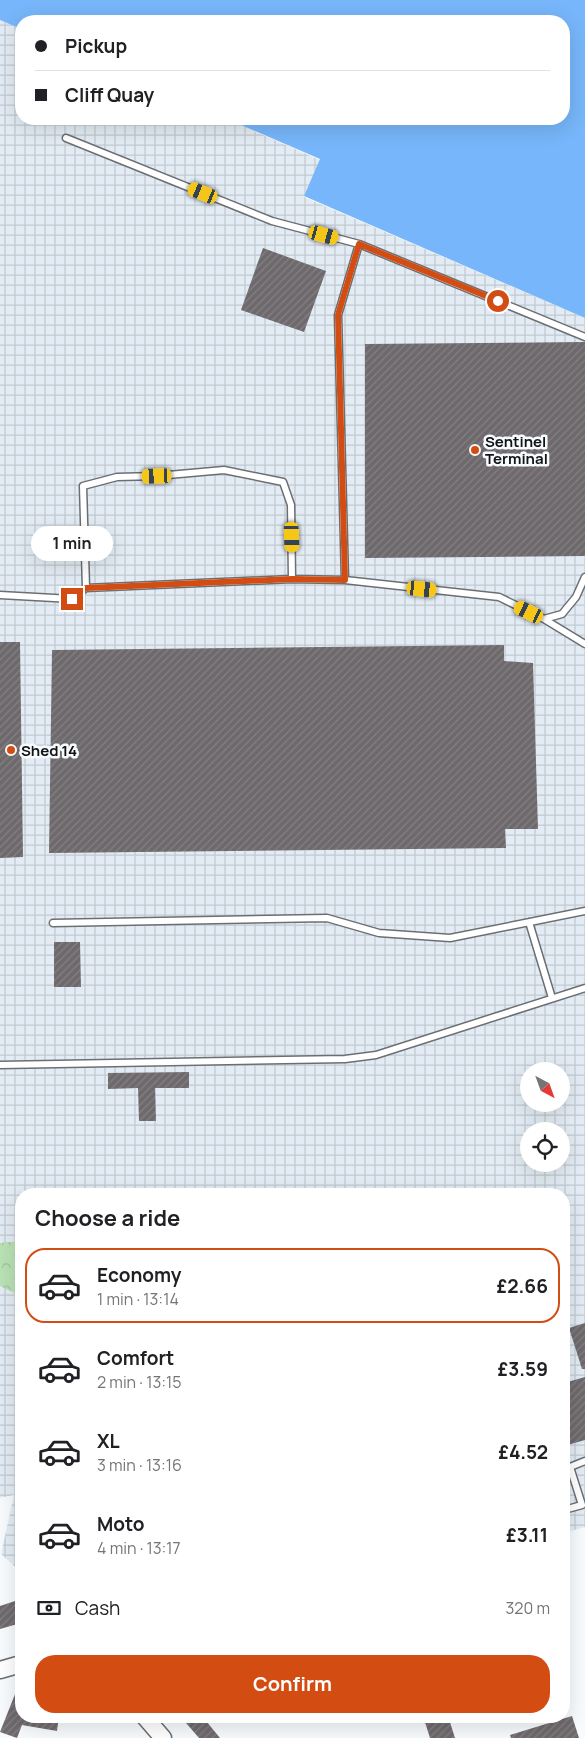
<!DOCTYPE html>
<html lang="en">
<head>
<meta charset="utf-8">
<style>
	body { margin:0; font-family:Manrope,sans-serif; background:#f6f6f6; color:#202124; height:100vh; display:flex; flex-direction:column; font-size:19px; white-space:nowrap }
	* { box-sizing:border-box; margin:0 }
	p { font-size:16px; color:#757577 }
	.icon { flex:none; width:28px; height:28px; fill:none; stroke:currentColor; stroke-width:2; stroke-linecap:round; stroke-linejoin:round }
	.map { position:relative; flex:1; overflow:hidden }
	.sheet { position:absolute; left:15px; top:1188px; width:555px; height:535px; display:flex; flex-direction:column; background:#fff; border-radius:20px; box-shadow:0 5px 20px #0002 }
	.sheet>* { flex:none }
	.guide { position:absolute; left:15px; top:15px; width:555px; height:110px; border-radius:20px; box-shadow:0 5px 20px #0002; display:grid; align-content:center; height:110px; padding:0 20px; background:#fff }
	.needle { width:32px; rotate:139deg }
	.controls { position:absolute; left:520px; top:1062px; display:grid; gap:10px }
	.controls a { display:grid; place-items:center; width:50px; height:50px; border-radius:50%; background:#fff; box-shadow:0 5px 20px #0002; font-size:25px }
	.end { position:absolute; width:22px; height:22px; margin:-11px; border:6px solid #d34d12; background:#fff; box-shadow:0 0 0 2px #fff }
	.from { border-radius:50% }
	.bubble { position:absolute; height:35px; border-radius:18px; background:#fff; box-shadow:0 5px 20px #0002; font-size:16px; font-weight:700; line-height:35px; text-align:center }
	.car { position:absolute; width:15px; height:30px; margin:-15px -8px; border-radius:6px; box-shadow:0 0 4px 1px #0007; background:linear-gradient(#f5c518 24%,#345 0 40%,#f5c518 0 76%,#345 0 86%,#f5c518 0) }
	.guide b { display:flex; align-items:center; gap:18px; height:48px; font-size:19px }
	.guide b+b { border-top:1px solid #e0e0e0 }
	.guide i { width:12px; height:12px; background:#202124 }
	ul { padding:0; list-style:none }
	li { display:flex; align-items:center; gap:15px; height:75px; margin:0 10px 8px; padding:0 10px; border:2px solid transparent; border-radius:20px }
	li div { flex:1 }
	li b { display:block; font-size:19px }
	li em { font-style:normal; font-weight:700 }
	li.active { border-color:#d34d12 }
	li>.icon { width:45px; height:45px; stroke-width:1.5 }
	h2 { padding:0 20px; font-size:22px; line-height:60px }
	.pay { display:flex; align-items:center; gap:12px; height:55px; padding:0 20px; font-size:19px }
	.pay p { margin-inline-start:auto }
	.primary-button { display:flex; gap:10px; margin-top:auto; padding:10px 20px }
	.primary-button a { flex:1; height:58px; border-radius:20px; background:#d34d12; color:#fff; font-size:20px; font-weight:700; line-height:58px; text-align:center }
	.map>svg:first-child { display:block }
	.industrial { fill:url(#industrial-grid); fill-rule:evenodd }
	.forest { fill:url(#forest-crowns) }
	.water { fill:#77b6fa }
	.building { fill:url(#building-hatch) }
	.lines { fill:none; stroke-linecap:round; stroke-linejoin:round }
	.service-casing { stroke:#6b6f73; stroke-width:9 }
	.tertiary-casing { stroke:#6b6f73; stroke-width:19 }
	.service { stroke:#fff; stroke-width:6 }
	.tertiary { stroke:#fff; stroke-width:16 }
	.route { stroke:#d34d12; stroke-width:6 }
	.poi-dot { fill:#d34d12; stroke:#f7fbfe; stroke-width:2 }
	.labels { text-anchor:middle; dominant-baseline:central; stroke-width:5; stroke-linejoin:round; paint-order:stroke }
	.poi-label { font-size:15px; font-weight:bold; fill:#111314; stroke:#f7fbfe; text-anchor:start }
</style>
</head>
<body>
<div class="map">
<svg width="585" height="1738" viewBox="0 0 585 1738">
	<defs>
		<pattern id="industrial-grid" width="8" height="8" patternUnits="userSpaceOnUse" patternTransform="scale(1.25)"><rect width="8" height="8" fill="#e3ecf4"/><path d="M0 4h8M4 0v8" fill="none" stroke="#c2cad0"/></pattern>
		<pattern id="forest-crowns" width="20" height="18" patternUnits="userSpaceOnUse" patternTransform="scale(1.25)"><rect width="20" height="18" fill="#b9e1b4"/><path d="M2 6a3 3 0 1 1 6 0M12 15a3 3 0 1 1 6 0" fill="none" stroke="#9ec09a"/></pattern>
		<pattern id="building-hatch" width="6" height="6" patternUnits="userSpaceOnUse" patternTransform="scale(1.25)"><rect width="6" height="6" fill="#6e696c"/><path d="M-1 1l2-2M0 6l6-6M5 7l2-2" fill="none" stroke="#848183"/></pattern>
	</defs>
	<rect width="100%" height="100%" fill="#f7fbfe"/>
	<path class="industrial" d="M0 20 21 29V119H227L320 160 304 197 585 318V1527L564 1533V1194H21V1572L1 1554 14 1495 0 1498ZM529 1071H561V1104H529ZM529 1131H561V1164H529Z"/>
	<path class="forest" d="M21 1241V1296L0 1286V1243Z"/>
	<path class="water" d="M0 0H585V318L304 196 320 159 227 119H564V21H21V29L0 20Z"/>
	<path class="building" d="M263 248 326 271 304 332 241 310Z
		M585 342V556L365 558V344Z
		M0 642H20L23 857 0 858Z
		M504 645V661L533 663 538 829H505L506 848 49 853 52 650Z
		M54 942H80L81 987H54Z
		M189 1072V1088H155L156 1121H139L138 1088 108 1089V1073Z
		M585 1323V1369H582L569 1328Z
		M585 1377V1440L564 1446V1383Z
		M21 1599V1623L0 1629V1606Z
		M21 1679V1716H59L57 1731 22 1725 17 1738 0 1732Z
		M180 1716H202L220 1738H199Z
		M423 1716H448L455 1738H430Z
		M572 1716 579 1738H511L510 1735Z"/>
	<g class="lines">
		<g class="service-casing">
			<path id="service" d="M66 138 272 221 359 244
				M345 580 338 315 359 244 585 337
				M86 588 83 486 117 477 157 476 224 470 283 482 291 505 292 579
				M0 595 72 599 86 588 292 579 345 580 499 597 544 619 585 644
				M544 619 562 614 576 597 585 577
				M529 922 552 998
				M53 923 327 918 379 933 450 938 585 911
				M0 1065 345 1059 376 1055 585 988
				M564 1510 582 1505 570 1467 585 1461"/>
		</g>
		<g class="tertiary-casing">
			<path id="tertiary" d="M0 1670 21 1664
				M144 1716 163 1738"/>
		</g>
		<use href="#service" class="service"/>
		<use href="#tertiary" class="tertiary"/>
	</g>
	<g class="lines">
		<path class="route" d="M72 599 86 588 292 579 345 580 338 315 359 244 498 301"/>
	</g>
	<g class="poi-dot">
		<circle cx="475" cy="450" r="5"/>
		<circle cx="11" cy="750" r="5"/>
	</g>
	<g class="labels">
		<g class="poi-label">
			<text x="485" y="441">Sentinel<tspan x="485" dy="17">Terminal</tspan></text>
			<text x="21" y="750">Shed 14</text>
		</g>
	</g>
</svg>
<div class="controls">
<a><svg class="needle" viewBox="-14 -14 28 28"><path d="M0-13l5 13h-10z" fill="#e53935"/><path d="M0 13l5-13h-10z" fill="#757577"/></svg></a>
<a><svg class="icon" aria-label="locate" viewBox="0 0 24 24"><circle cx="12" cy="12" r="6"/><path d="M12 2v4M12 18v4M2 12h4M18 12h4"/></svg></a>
</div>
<i class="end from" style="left:498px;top:301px"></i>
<i class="end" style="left:72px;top:599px"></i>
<div class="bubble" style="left:31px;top:526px;width:82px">1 min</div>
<i class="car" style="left:203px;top:193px;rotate:292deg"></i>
<i class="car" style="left:324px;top:235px;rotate:105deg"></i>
<i class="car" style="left:157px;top:476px;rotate:268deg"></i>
<i class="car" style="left:292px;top:537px;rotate:178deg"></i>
<i class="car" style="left:422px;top:589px;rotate:96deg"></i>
<i class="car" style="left:529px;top:612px;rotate:296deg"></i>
<div class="guide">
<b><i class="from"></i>Pickup</b>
<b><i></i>Cliff Quay</b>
</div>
<section class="sheet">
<h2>Choose a ride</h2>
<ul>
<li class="active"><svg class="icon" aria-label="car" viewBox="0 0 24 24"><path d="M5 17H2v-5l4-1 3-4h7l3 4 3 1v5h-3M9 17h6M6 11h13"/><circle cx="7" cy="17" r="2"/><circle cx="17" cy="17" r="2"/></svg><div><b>Economy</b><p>1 min · 13:14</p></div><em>£2.66</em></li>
<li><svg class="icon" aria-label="car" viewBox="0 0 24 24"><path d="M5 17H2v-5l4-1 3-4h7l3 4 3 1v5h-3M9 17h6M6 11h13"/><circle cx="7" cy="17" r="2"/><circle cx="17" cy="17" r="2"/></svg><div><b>Comfort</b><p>2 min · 13:15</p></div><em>£3.59</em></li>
<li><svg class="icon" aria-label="car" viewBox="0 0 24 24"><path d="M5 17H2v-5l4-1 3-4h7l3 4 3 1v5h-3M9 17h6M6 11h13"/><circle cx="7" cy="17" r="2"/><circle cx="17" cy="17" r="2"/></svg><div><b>XL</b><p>3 min · 13:16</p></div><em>£4.52</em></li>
<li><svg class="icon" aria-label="car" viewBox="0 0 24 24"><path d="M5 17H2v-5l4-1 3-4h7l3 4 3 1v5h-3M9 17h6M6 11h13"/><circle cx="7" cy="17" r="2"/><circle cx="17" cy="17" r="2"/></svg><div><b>Moto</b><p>4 min · 13:17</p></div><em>£3.11</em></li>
</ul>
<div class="pay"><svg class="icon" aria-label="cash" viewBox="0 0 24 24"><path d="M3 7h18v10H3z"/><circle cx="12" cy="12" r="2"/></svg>Cash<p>320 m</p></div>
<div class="primary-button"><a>Confirm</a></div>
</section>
</div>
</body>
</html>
